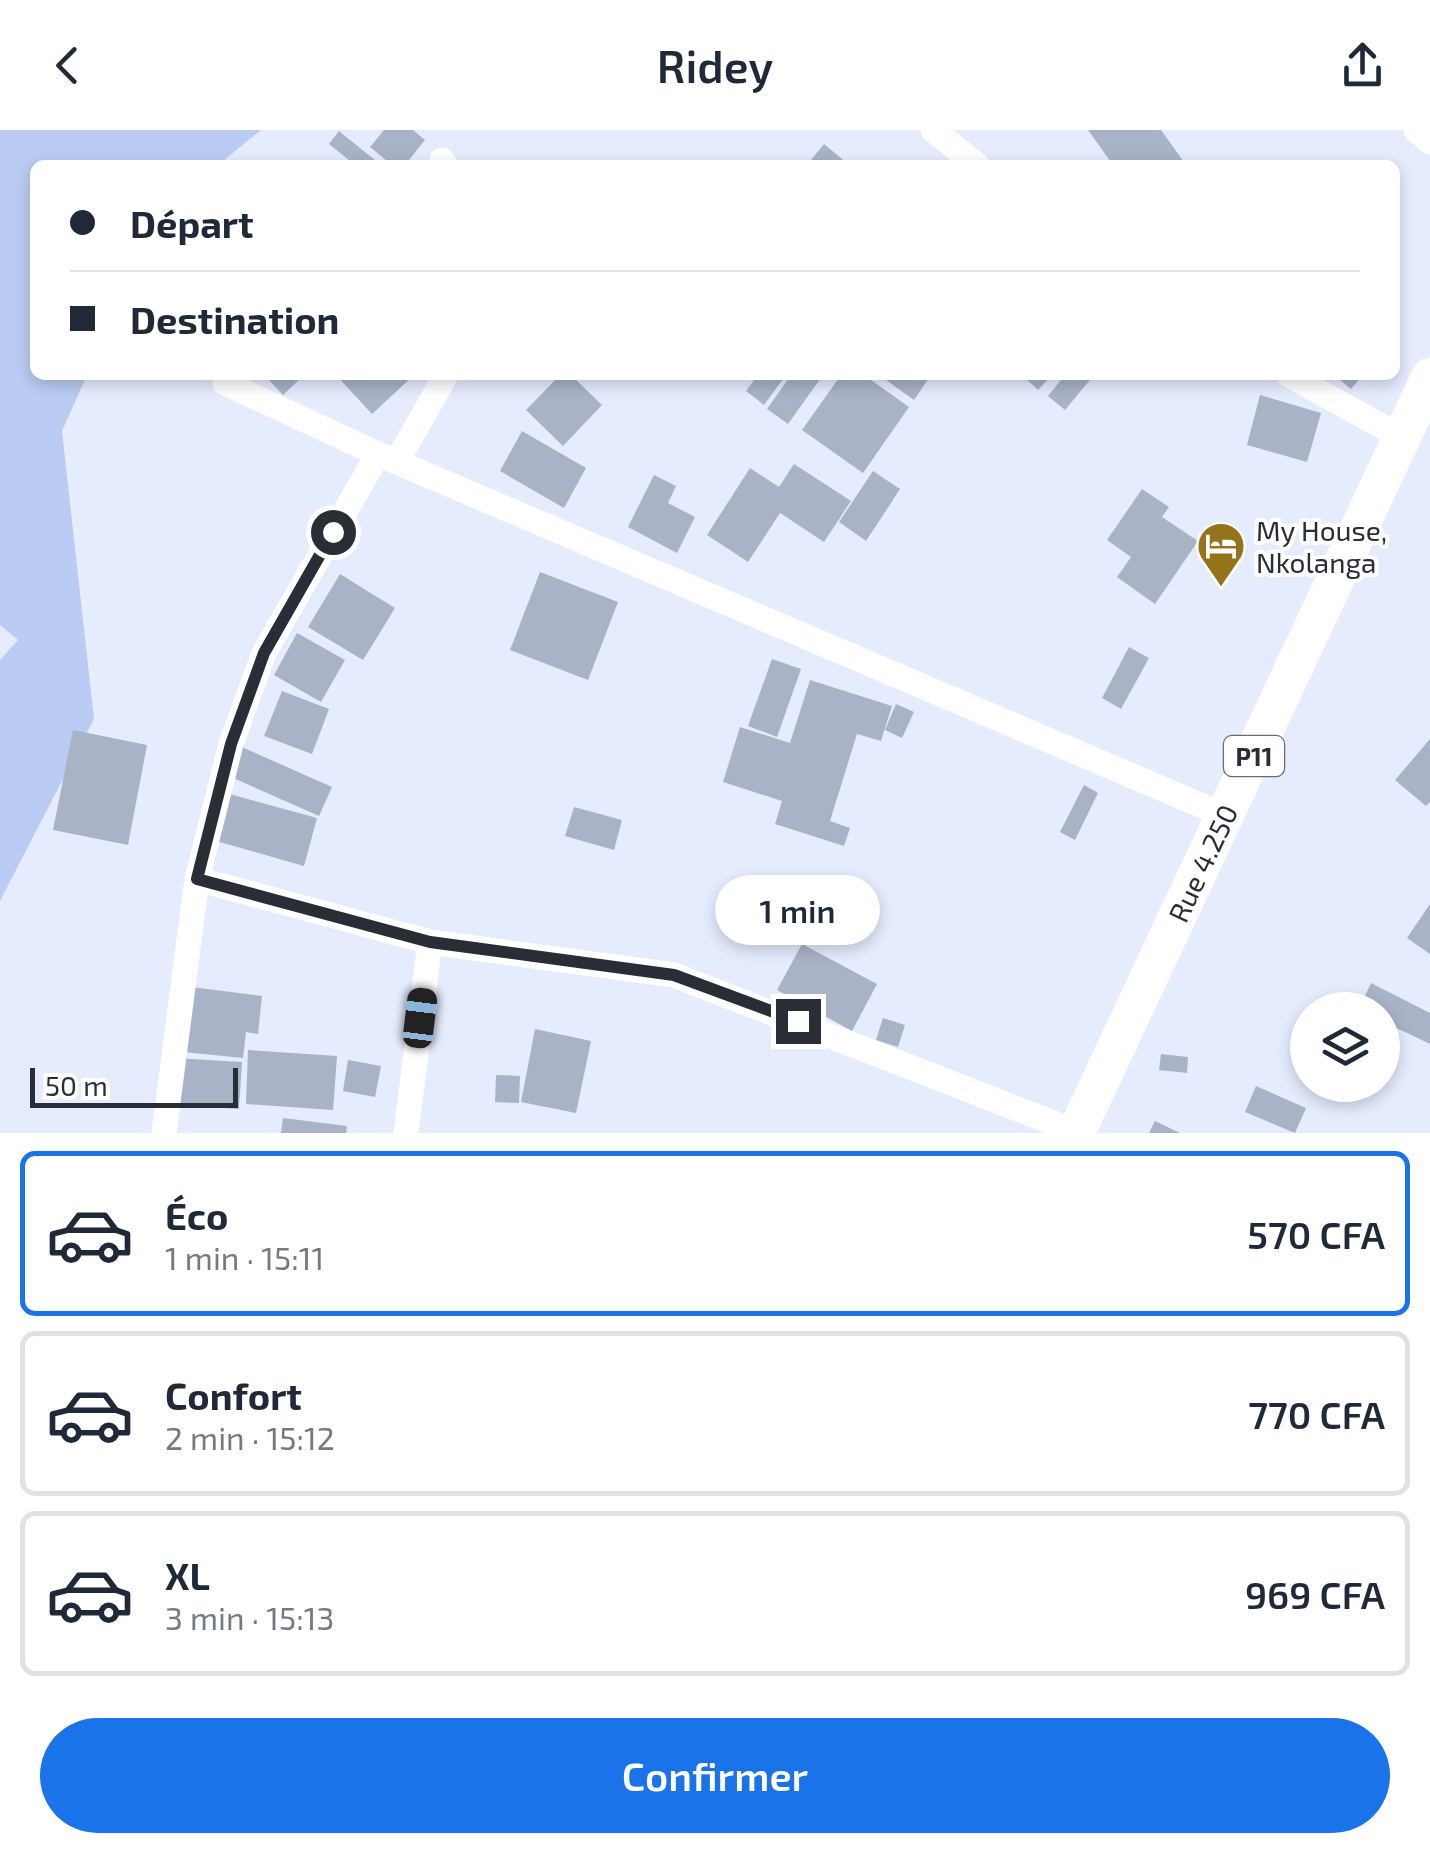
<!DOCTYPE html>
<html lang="fr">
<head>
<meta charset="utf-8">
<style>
	body { margin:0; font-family:"Exo 2",sans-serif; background:#f2f2f3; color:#1f2937; height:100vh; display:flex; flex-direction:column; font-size:38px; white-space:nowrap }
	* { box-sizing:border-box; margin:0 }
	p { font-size:32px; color:#747a83 }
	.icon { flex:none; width:55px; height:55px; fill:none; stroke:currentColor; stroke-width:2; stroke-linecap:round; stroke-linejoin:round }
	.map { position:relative; height:1003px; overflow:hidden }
	.sheet { display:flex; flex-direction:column; background:#fff; flex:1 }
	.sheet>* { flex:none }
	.hud { position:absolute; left:30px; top:30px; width:1370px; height:220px; border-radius:15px; box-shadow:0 5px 15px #0003; display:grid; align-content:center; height:220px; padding:0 40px; background:#fff }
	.buttons { position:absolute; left:1290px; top:862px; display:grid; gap:20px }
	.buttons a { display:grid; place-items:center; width:110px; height:110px; border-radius:50%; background:#fff; box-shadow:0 5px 15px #0003; font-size:50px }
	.scale { position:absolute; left:30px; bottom:25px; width:208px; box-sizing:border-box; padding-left:10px; border:5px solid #292d35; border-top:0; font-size:28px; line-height:35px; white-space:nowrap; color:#292d35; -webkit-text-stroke:8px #fff; paint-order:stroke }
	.end { position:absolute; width:45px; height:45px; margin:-22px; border:12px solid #292d35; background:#fff; box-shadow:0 0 0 5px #fff }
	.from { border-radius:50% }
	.bubble { position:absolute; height:70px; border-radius:35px; background:#fff; box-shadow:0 5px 15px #0003; font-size:32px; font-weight:600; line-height:70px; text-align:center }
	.car { position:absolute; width:30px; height:60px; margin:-30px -15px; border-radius:12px; box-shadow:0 0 8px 2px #0007; background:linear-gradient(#222 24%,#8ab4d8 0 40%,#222 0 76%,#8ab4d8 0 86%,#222 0) }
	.hud b { display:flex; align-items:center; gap:35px; height:95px; font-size:38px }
	.hud b+b { border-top:2px solid #e0e1e3 }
	.hud i { width:25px; height:25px; background:#1f2937 }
	ul { padding:18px 0 0; list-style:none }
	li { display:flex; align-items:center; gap:30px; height:165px; margin:0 20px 15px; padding:0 20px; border:5px solid #e0e1e3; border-radius:15px }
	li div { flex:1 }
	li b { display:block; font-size:38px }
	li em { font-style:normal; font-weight:600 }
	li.on { border-color:#1a73e8 }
	li>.icon { width:90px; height:90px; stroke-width:1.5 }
	.cta { display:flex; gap:20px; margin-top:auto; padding:20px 40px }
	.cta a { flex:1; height:115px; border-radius:60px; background:#1a73e8; color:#fff; font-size:40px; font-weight:600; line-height:115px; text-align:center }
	header { display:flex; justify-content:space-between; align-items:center; height:130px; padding:0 40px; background:#fff; font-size:45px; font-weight:600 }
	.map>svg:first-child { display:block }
	.green { fill:#baccf4 }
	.building { fill:#a9b3c7 }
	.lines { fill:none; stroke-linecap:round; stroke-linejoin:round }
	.street { stroke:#fff; stroke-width:25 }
	.primary { stroke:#fff; stroke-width:38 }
	.route { stroke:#292d35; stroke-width:12 }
	.labels { text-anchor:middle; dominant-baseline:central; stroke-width:8; stroke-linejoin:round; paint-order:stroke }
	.shield { fill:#fff; stroke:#696c72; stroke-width:2.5 }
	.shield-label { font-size:25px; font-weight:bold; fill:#292d35 }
	.poi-label { font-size:28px; fill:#292d35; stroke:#fff; text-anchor:start }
	.street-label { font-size:28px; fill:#292d35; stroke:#fff }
</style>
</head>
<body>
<header><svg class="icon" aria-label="back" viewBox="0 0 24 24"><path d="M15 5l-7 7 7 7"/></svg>Ridey<svg class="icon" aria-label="share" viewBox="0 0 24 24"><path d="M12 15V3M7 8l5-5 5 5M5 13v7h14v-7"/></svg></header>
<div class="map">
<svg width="1430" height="1003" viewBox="0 0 1430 1003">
	<rect width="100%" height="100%" fill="#e4ecfe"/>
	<path class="green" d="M0 0H261L218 35H35V245H87L62 301 94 589 0 771V530L18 510 0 495Z"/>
	<path class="building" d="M384 0H413L425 10 405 35H392L370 17Z
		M1088 0H1161L1186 35H1113Z
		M339 1 381 35H355L329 14Z
		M824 14 849 35H807Z
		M264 245H304L283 265Z
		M336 245H414L372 284Z
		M560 245H571L602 275 563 316 526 280Z
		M758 245H786L764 275 746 261Z
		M791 245H823L788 294 767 279Z
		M841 245H864L909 277 863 343 802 300Z
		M879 245H931L914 270Z
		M1022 245H1052L1038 260Z
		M1065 245H1094L1065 280 1048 266Z
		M1334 245H1363L1351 259Z
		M1260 265 1321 283 1307 332 1247 315Z
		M522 301 586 338 564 378 500 341Z
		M794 334 851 371 824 412 780 383 748 432 707 405 750 338 779 357Z
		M873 341 900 359 866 411 839 392Z
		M654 345 676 356 668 373 695 387 677 423 628 397Z
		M1142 359 1169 377 1162 387 1198 411 1155 474 1117 447 1131 427 1107 410Z
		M540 442 618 472 588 550 510 520Z
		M340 444 395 478 363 530 308 497Z
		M297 503 345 530 321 572 274 545Z
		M1129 517 1149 528 1121 579 1102 568Z
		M772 529 801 539 777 607 748 596Z
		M810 550 892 576 881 611 857 604 830 691 850 698 844 716 775 694 782 671 723 652 740 597 790 613Z
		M282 561 329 579 312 624 264 606Z
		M896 574 914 582 902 608 885 600Z
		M73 600 147 615 128 715 53 700Z
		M1430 609V672L1426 676 1395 650Z
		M235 614 332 657 319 686 222 643Z
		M1084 655 1098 663 1075 710 1060 702Z
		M215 660 317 688 304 736 202 707Z
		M574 677 622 690 614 720 565 706Z
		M1430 774V824L1407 808Z
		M802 814 877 854 852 901 777 860Z
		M1371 853 1430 883V914L1382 891V880L1359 879Z
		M184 856 262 866 258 904 246 902 243 928 164 920Z
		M883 888 905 895 898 917 876 910Z
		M535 899 591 911 576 983 521 972Z
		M248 920 337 926 333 980 246 974Z
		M1161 924 1188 927 1187 943 1159 940Z
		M174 928 242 932 239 979 171 975Z
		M348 930 381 936 375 967 343 961Z
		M496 945 520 946 519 973 495 972Z
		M1256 956 1306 978 1295 1003 1245 982Z
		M283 988 347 996 346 1003H281Z
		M1155 991 1180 1003H1149Z"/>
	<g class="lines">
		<path class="street" d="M933 0 977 35
			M1416 0 1430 12
			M442 30 445 35
			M1289 245 1401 307
			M225 253 378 324 1226 686
			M397 331 446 245
			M197 749 231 614 264 523 378 324
			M164 1003 197 749 430 812 674 845 1079 1003
			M406 1003 430 812"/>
		<path class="primary" id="s1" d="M1076 1003 1430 247"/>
	</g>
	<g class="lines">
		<path class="route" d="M333 402 264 523 231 614 197 749 430 812 674 845 798 891"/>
	</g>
	<defs>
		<g id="hotel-pin" transform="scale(2.5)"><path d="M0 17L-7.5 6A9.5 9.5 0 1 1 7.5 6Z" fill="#95731b" stroke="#fff"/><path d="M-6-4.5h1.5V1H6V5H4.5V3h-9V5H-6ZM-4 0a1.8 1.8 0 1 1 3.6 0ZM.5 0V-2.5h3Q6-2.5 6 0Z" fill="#fff"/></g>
	</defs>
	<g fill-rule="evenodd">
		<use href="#hotel-pin" x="1221" y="416"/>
	</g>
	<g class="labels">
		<rect class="shield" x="1224" y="606" width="60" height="40" rx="8"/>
		<g class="shield-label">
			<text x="1254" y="626">P11</text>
		</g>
		<g class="poi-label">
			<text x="1256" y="400">My House,<tspan x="1256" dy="32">Nkolanga</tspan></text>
		</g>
		<g class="street-label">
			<text stroke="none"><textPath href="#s1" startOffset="298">Rue 4.250</textPath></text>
		</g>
	</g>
</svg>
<div class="buttons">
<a><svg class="icon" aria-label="layers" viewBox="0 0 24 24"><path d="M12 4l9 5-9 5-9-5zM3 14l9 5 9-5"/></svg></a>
</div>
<div class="scale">50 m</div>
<i class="end from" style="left:333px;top:402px"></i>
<i class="end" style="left:798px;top:891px"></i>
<div class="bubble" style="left:715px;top:745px;width:165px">1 min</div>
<i class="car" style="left:420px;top:888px;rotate:7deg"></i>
<div class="hud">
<b><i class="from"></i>Départ</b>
<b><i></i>Destination</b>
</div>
</div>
<section class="sheet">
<ul>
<li class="on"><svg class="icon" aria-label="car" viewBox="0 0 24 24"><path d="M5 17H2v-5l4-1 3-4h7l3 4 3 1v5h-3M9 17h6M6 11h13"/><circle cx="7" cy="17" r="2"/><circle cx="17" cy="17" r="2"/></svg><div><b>Éco</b><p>1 min · 15:11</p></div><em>570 CFA</em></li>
<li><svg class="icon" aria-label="car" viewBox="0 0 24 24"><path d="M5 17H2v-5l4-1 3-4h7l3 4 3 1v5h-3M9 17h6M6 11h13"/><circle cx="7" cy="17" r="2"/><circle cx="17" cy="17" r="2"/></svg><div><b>Confort</b><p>2 min · 15:12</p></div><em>770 CFA</em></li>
<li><svg class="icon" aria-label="car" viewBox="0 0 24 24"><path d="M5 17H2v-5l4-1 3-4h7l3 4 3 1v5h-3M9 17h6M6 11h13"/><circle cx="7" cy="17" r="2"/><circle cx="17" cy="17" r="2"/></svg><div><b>XL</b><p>3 min · 15:13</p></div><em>969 CFA</em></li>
</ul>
<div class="cta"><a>Confirmer</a></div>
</section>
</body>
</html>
